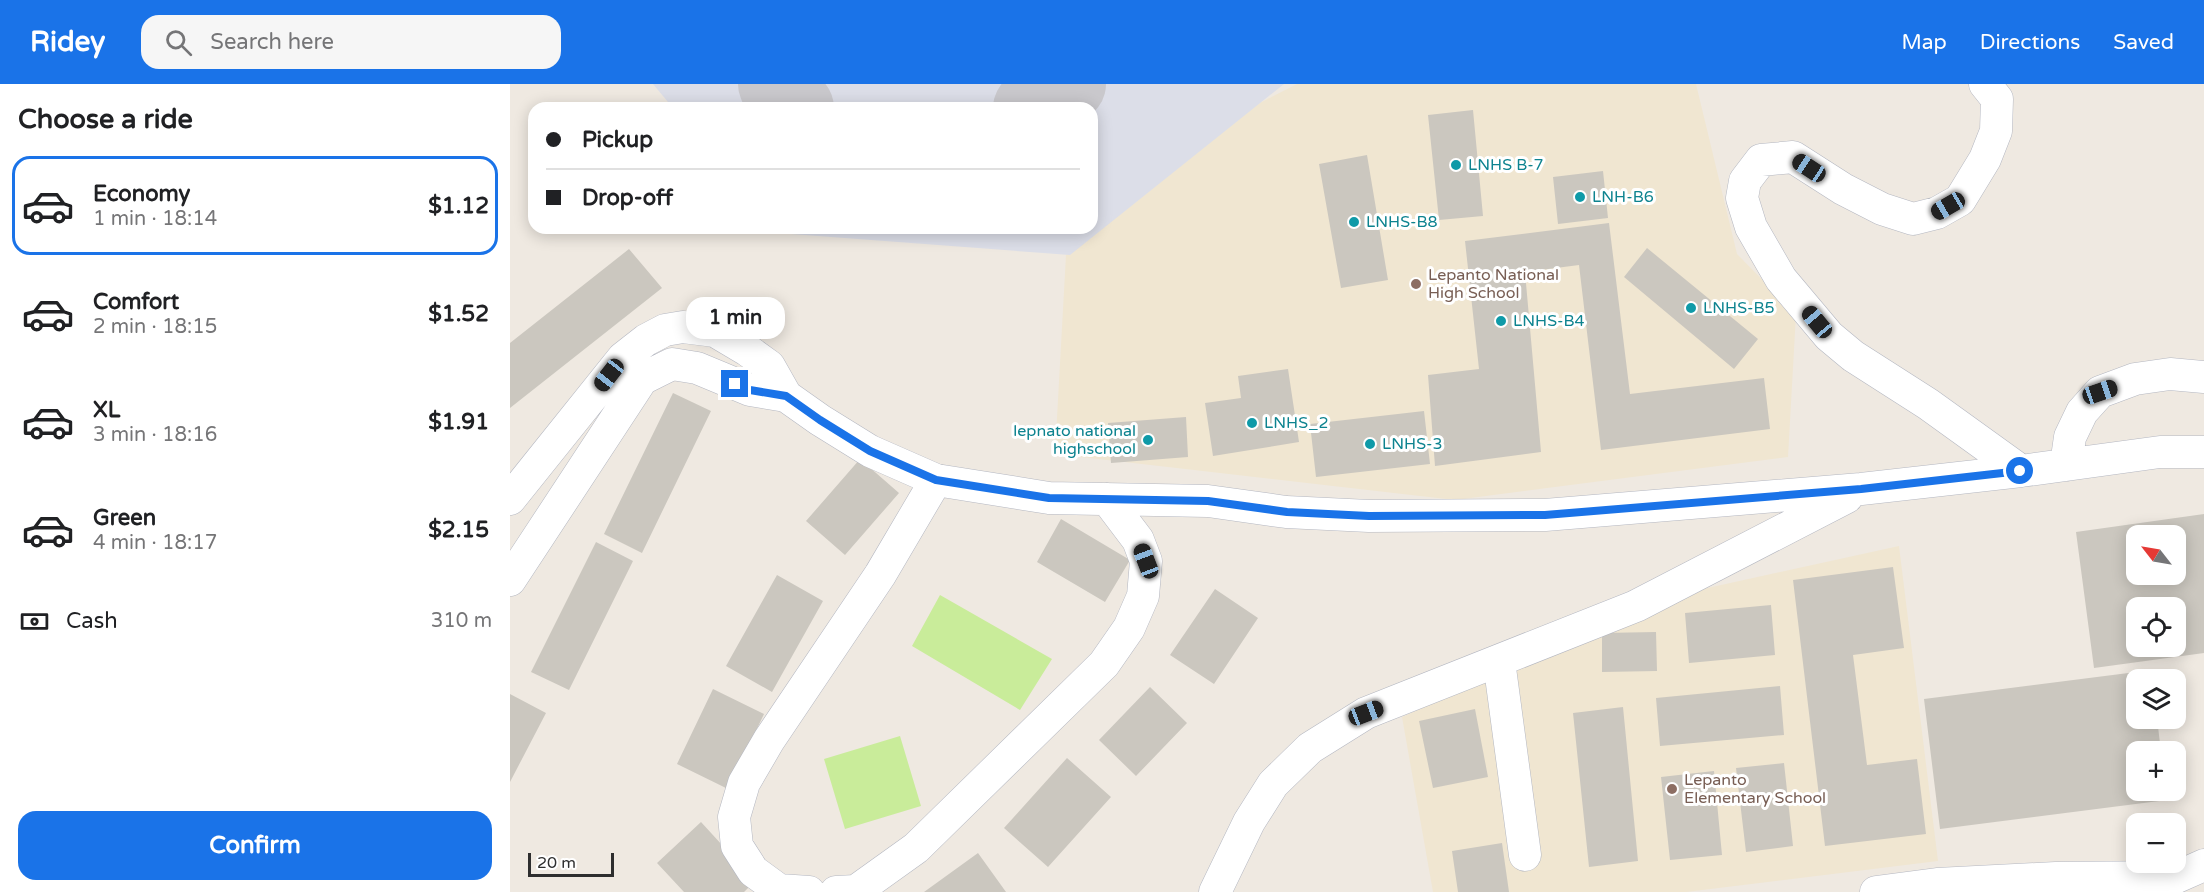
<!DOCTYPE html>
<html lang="en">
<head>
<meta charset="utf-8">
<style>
	body { margin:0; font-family:"Varela Round",sans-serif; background:#f6f6f6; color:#202124; height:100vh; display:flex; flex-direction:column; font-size:22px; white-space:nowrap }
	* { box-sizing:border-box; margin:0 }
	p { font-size:20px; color:#757577 }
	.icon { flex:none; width:33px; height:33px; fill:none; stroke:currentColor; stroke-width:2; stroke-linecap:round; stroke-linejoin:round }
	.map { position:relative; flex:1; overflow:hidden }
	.side { display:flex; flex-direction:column; background:#fff; width:510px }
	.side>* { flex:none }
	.top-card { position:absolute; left:18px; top:18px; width:570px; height:132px; border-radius:18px; box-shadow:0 3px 15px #0003; display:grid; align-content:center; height:132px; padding:0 18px; background:#fff }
	.needle { width:39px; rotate:301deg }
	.controls { position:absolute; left:1616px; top:441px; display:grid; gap:12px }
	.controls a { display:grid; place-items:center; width:60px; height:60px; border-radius:12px; background:#fff; box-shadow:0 3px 15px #0003; font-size:30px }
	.scale { position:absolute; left:18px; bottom:15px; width:86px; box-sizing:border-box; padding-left:6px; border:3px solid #2e2e2e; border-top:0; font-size:16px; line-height:21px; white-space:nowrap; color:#2e2e2e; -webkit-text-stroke:4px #fff; paint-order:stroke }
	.end { position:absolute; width:27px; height:27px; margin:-14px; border:8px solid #1a73e8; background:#fff; box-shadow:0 0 0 3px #fff }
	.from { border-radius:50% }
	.bubble { position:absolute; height:42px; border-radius:18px; background:#fff; box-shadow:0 3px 15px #0003; font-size:20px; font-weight:800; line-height:42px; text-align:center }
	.car { position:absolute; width:18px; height:36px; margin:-18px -9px; border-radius:8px; box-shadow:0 0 4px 2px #0007; background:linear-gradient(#222 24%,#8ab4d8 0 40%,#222 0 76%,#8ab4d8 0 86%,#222 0) }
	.top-card b { display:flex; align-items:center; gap:21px; height:57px; font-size:22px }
	.top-card b+b { border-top:2px solid #e0e0e0 }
	.top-card i { width:15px; height:15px; background:#202124 }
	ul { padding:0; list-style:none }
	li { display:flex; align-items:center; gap:18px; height:99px; margin:0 12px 9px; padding:0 6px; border:3px solid transparent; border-radius:18px }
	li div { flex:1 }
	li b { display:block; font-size:22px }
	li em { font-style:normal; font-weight:800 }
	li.on { border-color:#1a73e8 }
	li>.icon { width:54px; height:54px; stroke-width:1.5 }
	h2 { padding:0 18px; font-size:27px; line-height:72px }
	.pay { display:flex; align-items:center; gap:15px; height:66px; padding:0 18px; font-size:22px }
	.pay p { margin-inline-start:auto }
	.action { display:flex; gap:12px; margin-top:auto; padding:12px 18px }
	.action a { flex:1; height:69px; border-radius:18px; background:#1a73e8; color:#fff; font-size:24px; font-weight:800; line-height:69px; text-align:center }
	header { display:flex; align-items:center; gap:36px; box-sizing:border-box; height:84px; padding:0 30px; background:#1a73e8; color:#fff }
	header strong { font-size:28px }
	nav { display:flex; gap:33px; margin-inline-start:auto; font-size:21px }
	.search { width:420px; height:54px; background:#f6f6f6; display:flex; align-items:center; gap:15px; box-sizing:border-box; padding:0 21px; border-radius:18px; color:#757577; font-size:22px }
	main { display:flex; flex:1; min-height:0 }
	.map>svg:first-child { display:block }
	.education { fill:#f0e6d1 }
	.airport { fill:#dcdee8 }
	.pitch { fill:#c9ec9a }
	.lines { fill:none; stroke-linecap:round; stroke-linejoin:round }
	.taxiway { stroke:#c9c8cc; stroke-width:76 }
	.building { fill:#cbc7bf; fill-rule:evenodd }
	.minor-casing { stroke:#b4b7c1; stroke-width:33 }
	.minor { stroke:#fff; stroke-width:32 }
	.route { stroke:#1a73e8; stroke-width:8 }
	.culture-dot { fill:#0f9aa8; stroke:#fff; stroke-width:2 }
	.education-dot { fill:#8d6e63; stroke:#fff; stroke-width:2 }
	.labels { text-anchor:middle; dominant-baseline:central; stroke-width:6; stroke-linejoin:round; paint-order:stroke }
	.culture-label { font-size:16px; fill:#0d838f; stroke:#fff; text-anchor:start }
	.education-label { font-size:16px; fill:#785e54; stroke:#fff; text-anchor:start }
</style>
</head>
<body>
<header>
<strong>Ridey</strong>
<div class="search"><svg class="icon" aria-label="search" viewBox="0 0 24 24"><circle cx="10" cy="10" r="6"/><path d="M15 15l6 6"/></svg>Search here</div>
<nav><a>Map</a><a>Directions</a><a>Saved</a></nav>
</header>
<main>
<section class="side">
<h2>Choose a ride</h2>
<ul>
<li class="on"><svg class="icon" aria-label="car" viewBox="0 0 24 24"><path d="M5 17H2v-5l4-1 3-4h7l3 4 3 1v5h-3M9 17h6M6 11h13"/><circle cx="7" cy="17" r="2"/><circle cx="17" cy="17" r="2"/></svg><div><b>Economy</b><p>1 min · 18:14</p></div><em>$1.12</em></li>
<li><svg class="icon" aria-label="car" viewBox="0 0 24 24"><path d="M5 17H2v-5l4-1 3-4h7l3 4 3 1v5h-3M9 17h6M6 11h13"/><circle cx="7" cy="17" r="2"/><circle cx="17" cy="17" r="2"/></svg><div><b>Comfort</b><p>2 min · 18:15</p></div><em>$1.52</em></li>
<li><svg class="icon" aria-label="car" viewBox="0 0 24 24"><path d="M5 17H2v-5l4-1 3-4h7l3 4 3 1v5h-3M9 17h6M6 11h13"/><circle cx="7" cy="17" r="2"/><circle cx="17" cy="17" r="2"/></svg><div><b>XL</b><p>3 min · 18:16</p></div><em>$1.91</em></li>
<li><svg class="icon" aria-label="car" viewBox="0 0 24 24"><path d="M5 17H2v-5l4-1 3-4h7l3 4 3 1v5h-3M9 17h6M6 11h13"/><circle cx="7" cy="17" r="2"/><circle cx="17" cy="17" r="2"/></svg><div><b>Green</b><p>4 min · 18:17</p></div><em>$2.15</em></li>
</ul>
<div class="pay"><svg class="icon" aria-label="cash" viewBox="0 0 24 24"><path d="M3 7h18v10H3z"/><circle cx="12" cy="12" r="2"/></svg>Cash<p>310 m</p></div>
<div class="action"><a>Confirm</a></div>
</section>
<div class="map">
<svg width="1694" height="808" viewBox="0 0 1694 808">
	<rect width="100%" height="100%" fill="#efe9e1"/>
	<path class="education" d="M787 0H1186L1227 170 1286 230 1278 373 945 416 545 370 556 171 732 28Z
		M1389 462 1428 777 1176 808H923L892 633 1030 571 1193 505Z"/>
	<path class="airport" d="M143 0H774L560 171 268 149 263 144H582V24H163Z"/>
	<path class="pitch" d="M430 511 542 575 510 626 402 562Z
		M390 652 411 722 335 745 314 675Z"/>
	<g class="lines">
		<path class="taxiway" d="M266 0 268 5 286 24
			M521 24C536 22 549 12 558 0"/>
	</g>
	<path class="building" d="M963 26 973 132 929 136 918 31Z
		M857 71 878 196 831 204 809 80Z
		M1093 87 1098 134 1048 140 1043 93Z
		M1099 139 1120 310 1254 294 1260 345 1091 366 1069 181 1015 188 1031 368 925 382 918 291 969 285 955 157Z
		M1137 164 1248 255 1224 285 1114 193Z
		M119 165 152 204 0 324V259Z
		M778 285 789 358 703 372 695 319 731 314 728 292Z
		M163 309 201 327 132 469 94 450Z
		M914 327 920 380 806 393 800 340Z
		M676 333 678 373 601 379 598 339Z
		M350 375 389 409 335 471 296 437Z
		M1694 430V569L1584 584 1566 448ZM1626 452H1665V490H1626ZM1626 524H1665V562H1626Z
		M551 435 620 476 595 518 527 478Z
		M86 458 123 477 59 606 21 588Z
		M1383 483 1394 564 1343 571 1357 681 1407 675 1416 750 1315 762 1283 496Z
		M267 491 313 517 262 608 216 582Z
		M705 505 748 534 704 600 660 571Z
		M1261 521 1265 571 1179 579 1175 529Z
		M1146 548 1147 587 1092 588V549Z
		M1642 586 1643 596H1626V634H1647L1651 668H1626V706H1656L1657 716 1430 745 1414 615Z
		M1270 602 1274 651 1150 662 1146 614Z
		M640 603 677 639 626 692 589 656Z
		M203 605 254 630 218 705 167 680Z
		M0 610 36 629 0 698Z
		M1113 623 1128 777 1079 783 1063 629Z
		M965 625 978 693 923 704 909 637Z
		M557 674 601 713 538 783 494 744Z
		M1274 679 1283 762 1236 768 1226 684Z
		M1204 687 1212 771 1160 776 1151 693Z
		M191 738 245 797 234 808H174L147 779Z
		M992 759 999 808H948L942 767Z
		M468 769 496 808H414Z"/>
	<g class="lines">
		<g class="minor-casing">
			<path id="minor" d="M1475 0 1487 15 1486 47 1475 75 1450 116 1427 129 1403 135 1372 125 1333 105 1283 73 1251 76 1235 97 1232 114 1241 143 1271 195 1319 252 1343 272 1418 320 1511 387
				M1556 381 1560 353 1572 328 1590 308 1625 295 1660 290 1694 293
				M0 415 113 274 136 256 155 246 173 243 205 247 237 266 259 282 276 312 310 336 360 367 426 396 539 414 698 417 776 428 859 432 1035 431 1351 405 1511 387 1650 368H1694
				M0 496 132 295 162 280 187 284 240 306 276 312
				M989 577 1015 771
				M299 808 269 806 243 787 227 762 224 733 234 699 259 656 370 491 426 396
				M326 808 346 807 406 764 594 580 619 544 633 512 636 477 628 456 597 415
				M705 808 739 738 763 700 800 664 856 629 1126 522 1337 413
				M1366 808 1427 800 1546 794 1667 793 1694 781"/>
		</g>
		<use href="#minor" class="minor"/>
	</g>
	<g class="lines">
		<path class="route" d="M225 300 240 306 276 312 310 336 360 367 426 396 539 414 698 417 777 428 859 432 1035 431 1351 405 1510 387"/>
	</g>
	<g class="culture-dot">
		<circle cx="946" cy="81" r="6"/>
		<circle cx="1070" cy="113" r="6"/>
		<circle cx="844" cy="138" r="6"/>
		<circle cx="1181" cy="224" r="6"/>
		<circle cx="991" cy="237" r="6"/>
		<circle cx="742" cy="339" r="6"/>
		<circle cx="638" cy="356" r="6"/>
		<circle cx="860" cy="360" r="6"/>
	</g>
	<g class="education-dot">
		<circle cx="906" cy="200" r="6"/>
		<circle cx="1162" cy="705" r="6"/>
	</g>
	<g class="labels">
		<g class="culture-label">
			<text x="958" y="81">LNHS B-7</text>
			<text x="1082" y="113">LNH-B6</text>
			<text x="856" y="138">LNHS-B8</text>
			<text x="1193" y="224">LNHS-B5</text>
			<text x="1003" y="237">LNHS-B4</text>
			<text x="754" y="339">LNHS_2</text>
			<text x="626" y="347" text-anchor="end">lepnato national<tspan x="626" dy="18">highschool</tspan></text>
			<text x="872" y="360">LNHS-3</text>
		</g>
		<g class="education-label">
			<text x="918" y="191">Lepanto National<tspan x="918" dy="18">High School</tspan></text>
			<text x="1174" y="696">Lepanto<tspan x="1174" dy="18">Elementary School</tspan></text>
		</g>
	</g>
</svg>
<div class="controls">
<a><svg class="needle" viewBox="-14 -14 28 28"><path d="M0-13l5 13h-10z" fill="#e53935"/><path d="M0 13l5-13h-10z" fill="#757577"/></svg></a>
<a><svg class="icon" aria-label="locate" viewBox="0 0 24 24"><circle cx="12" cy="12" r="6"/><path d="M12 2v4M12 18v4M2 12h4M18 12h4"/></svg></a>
<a><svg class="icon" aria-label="layers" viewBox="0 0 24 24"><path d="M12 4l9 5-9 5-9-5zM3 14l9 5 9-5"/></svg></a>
<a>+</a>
<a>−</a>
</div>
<div class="scale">20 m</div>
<i class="end from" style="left:1510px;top:387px"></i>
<i class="end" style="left:225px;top:300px"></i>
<div class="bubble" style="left:176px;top:213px;width:99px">1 min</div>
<i class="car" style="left:1299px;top:84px;rotate:303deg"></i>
<i class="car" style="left:1438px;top:122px;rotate:240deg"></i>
<i class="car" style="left:1307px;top:238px;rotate:320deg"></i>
<i class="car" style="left:99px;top:291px;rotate:218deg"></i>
<i class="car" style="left:1590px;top:308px;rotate:71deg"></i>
<i class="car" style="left:636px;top:477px;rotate:339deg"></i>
<i class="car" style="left:856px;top:629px;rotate:69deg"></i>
<div class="top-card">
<b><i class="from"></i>Pickup</b>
<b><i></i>Drop-off</b>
</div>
</div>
</main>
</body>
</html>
